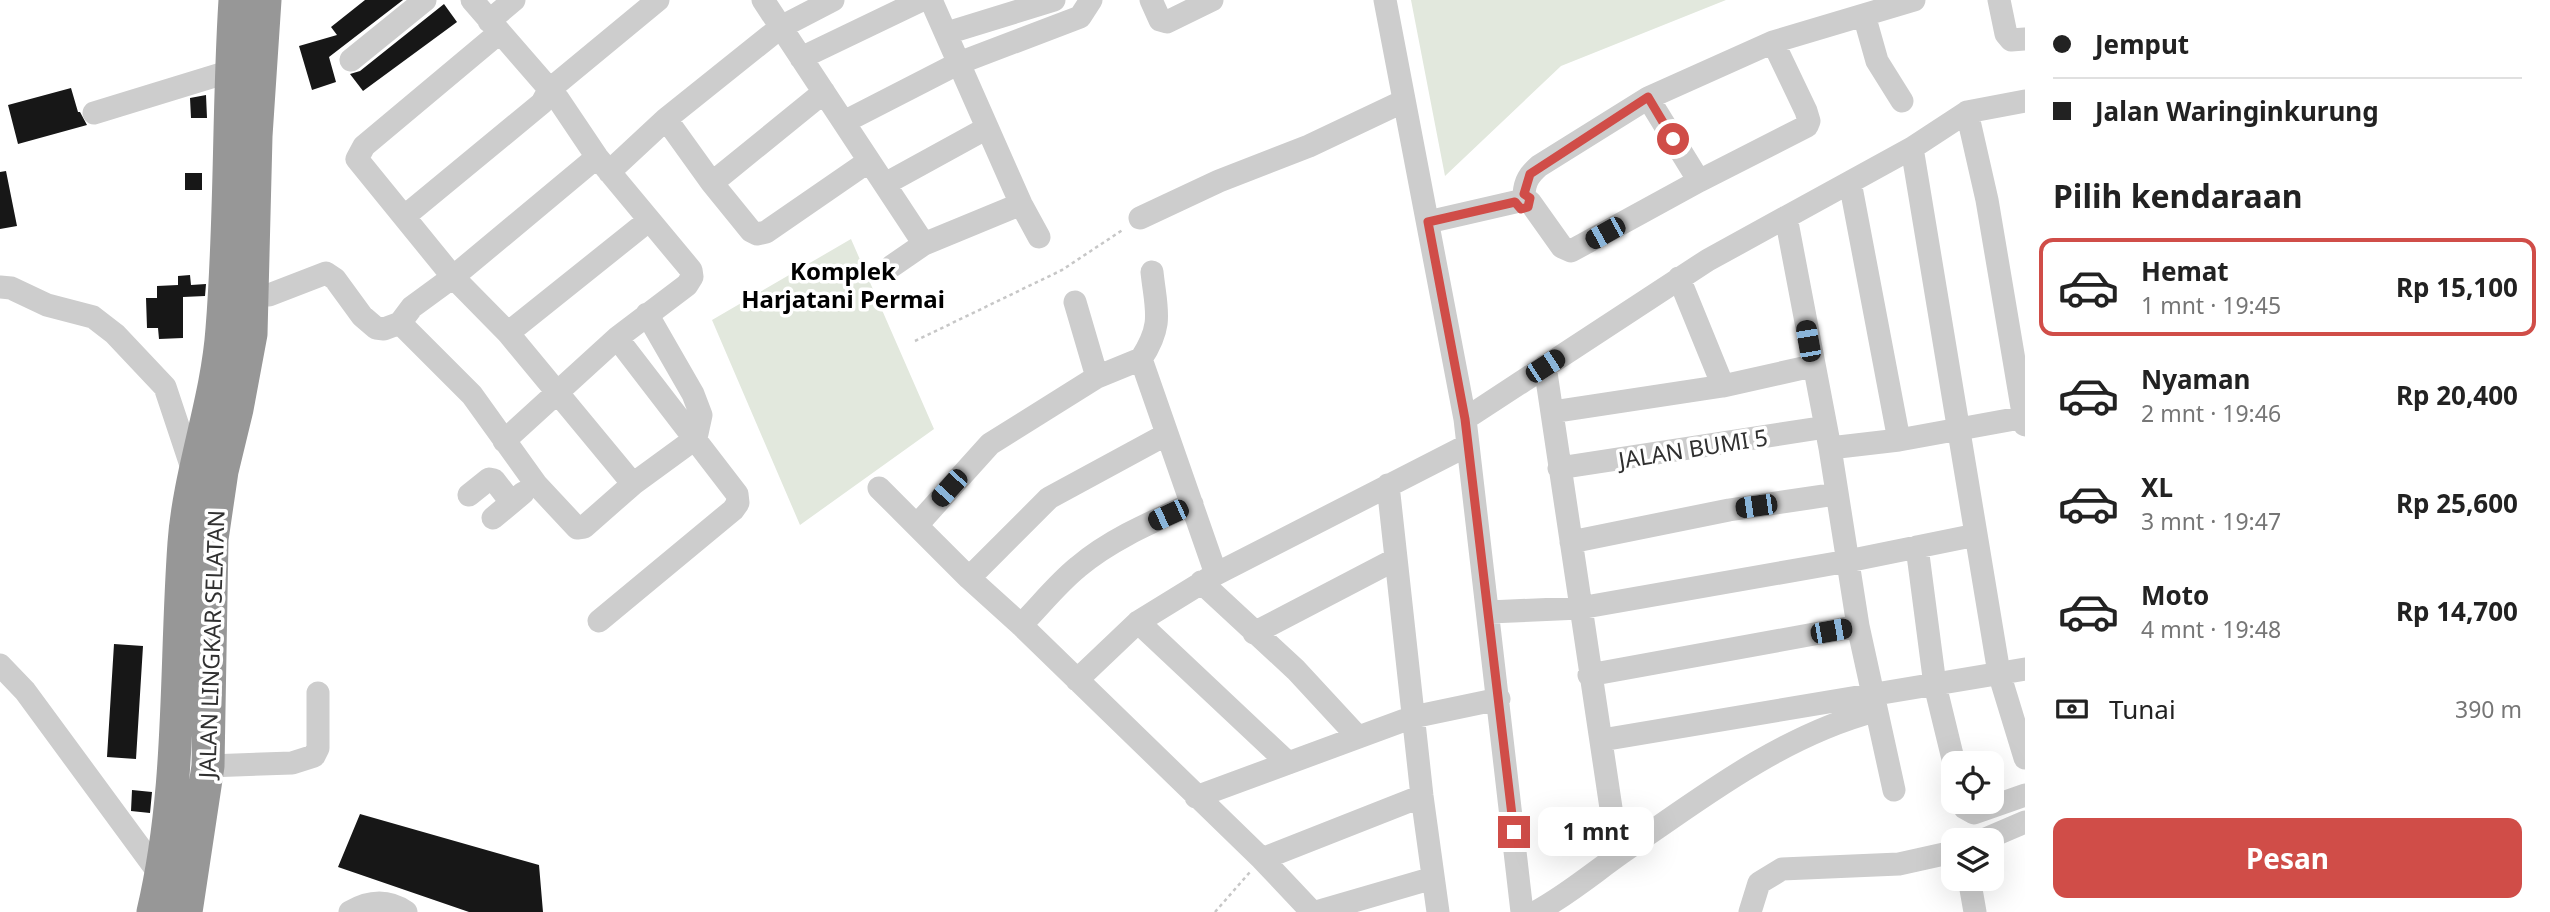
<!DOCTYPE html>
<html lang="id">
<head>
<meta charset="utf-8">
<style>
	body { margin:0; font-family:"Noto Sans",sans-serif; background:#f2f2f2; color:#222; height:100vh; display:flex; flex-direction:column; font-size:26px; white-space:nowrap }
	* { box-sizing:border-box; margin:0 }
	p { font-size:23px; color:#767676 }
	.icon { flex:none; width:38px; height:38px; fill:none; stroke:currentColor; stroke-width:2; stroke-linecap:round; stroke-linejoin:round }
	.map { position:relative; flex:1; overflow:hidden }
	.sheet { display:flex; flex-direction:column; background:#fff; width:525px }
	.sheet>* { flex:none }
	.banner { display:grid; align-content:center; height:154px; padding:0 28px; background:#fff }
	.fabs { position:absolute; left:1941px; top:751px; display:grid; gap:14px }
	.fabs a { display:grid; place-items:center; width:63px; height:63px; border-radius:14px; background:#fff; box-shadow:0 7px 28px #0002; font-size:35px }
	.end { position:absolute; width:32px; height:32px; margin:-16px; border:9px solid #d04d48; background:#fff; box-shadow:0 0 0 4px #fff }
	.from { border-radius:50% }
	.bubble { position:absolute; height:49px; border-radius:14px; background:#fff; box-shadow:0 7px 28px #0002; font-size:23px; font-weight:700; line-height:49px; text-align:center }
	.car { position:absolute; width:21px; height:42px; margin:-21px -10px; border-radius:9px; box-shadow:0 0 5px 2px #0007; background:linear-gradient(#222 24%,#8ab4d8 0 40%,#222 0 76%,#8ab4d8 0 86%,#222 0) }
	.banner b { display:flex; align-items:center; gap:24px; height:66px; font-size:26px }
	.banner b+b { border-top:2px solid #e0e0e0 }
	.banner i { width:18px; height:18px; background:#222 }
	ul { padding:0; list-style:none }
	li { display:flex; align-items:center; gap:21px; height:98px; margin:0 14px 10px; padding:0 14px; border:4px solid transparent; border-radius:14px }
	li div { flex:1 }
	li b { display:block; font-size:26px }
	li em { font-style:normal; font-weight:700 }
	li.current { border-color:#d04d48 }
	li>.icon { width:63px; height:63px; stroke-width:1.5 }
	h2 { padding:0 28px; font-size:32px; line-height:84px }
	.pay { display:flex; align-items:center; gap:18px; height:77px; padding:0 28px; font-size:26px }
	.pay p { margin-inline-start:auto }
	.cta { display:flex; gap:14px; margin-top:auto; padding:14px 28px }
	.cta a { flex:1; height:80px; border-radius:14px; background:#d04d48; color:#fff; font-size:28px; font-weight:700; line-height:80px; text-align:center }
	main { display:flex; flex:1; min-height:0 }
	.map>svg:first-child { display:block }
	.green { fill:#e2e8dd }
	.building { fill:#171717 }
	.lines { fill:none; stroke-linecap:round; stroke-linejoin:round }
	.path { stroke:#c7c7c7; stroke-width:2.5; stroke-dasharray:3.5 3.5; stroke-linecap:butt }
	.minor { stroke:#cdcdcd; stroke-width:23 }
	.highway { stroke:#979797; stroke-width:33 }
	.route { stroke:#d04d48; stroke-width:9 }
	.labels { text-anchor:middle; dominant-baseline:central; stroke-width:7; stroke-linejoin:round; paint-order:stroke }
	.street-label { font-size:23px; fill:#303030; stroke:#fff }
	.neighbourhood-label { font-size:24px; font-weight:bold; fill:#000; stroke:#fff }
</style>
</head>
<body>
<main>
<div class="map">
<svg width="2025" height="912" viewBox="0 0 2025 912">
	<rect width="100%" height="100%" fill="#fff"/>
	<path class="green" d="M1411 0H1726L1561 66 1445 176Z
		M851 239 934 429 800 525 712 320Z"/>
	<path class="building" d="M365 0H403L329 57 336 82 312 90 299 46 337 35 331 27Z
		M444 4 457 22 363 91 350 74 360 71Z
		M71 88 78 112H80L87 125 18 144 8 105Z
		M206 95 207 118H191L190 98Z
		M6 171 17 226 0 229V172Z
		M185 173H202V190H185Z
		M190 275 191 285 206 284 205 296 183 297V338L159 339 158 328H147L146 298H157V286L178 285V276Z
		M114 644 143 646 136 759 107 757Z
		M132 790 152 792 150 813 131 811Z
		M360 814 539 865 543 912H469L338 867Z"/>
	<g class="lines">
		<path class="path" d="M915 341 1062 270 1124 229
			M1215 912 1250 872"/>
		<path class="minor" d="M472 0 558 99 597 157 691 270 692 277 687 285 617 338 504 441
			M763 0 924 244
			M931 0 1021 204 1039 237
			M1151 0 1160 20 1167 22 1212 0
			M1385 0 1465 419 1522 912
			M1999 0 2006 34 2011 40 2025 39
			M1864 15 1877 61 1902 101
			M489 21 514 0
			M499 33 364 146 357 159 453 277 508 333 633 484
			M947 33 1054 0
			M801 58 922 0
			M351 60 425 0
			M1648 98 1773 42 1914 0
			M1967 112 1987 200 2025 425
			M94 113 231 71
			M666 119 712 183 751 231 757 234 766 232 869 161
			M844 122 959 63 1080 17 1091 0
			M1912 148 1999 673 2025 758
			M609 172 666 119 781 27 833 0
			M1850 182 1899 440
			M712 183 824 92
			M885 184 987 128
			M1524 194C1525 181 1529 175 1539 166L1648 98 1699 181
			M1530 202 1562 247 1571 251 1699 181 1807 126 1809 121 1806 111 1773 42
			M405 216 542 103 549 90 658 0
			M1786 217 1830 448 1858 626 1894 790
			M1140 218 1219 181 1309 146 1404 101
			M1428 222 1515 202
			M892 266 924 244 1021 204
			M1152 272C1156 310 1164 324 1141 359L1216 574
			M1679 278 1723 386 1812 366
			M0 287 11 288 47 305 93 317 115 334 165 387 194 474
			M269 295 326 273 335 279 362 316 376 328 384 329 400 323 412 307 453 277 597 157
			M1075 302 1097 377
			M400 323 472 395 536 484 577 528 584 527 633 484 696 438 701 415 693 394 647 314
			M508 333 648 221
			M1545 366 1618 855
			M1552 412 1723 386
			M1465 419 1708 260 1912 148 1967 112 2025 101
			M1830 448 1899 440 2025 417
			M1559 468 1826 427
			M1388 485 1422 796 1438 912
			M879 488 969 578 1021 625 1262 859 1312 912
			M469 495 489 479 494 480 511 502
			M493 518 523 493
			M917 525 990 444 1097 377 1141 359
			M1571 542 1729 510 1836 494
			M1917 547 1935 685 1954 763
			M969 578 1049 498 1167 434
			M1201 582 1296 670 1358 737
			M1489 612 1580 608 1848 561 1976 535
			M599 621 733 510 738 503 737 494 617 338
			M1138 622 1288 763
			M1021 625C1040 606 1057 584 1078 567 1111 539 1152 522 1192 504
			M1254 633 1396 559
			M0 665 25 691 161 876
			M1589 675 1858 626
			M1077 680 1138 622 1216 574 1468 445
			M1602 740 2025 669
			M208 766 292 763 314 756 318 748V693
			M1196 797 1413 717 1499 699
			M1964 802 1965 808 1974 813 2025 795
			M1983 840 2025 822
			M1262 859 1422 796
			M1969 878 1975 912
			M350 912C369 901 387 899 406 912
			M1316 912 1433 878
			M1536 912C1567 895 1592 874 1620 854 1699 799 1781 736 1875 711
			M1750 912 1759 883 1782 869 1899 864 1953 852"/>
		<path class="highway" d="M153 912C182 788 175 668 184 543 189 472 217 401 222 329 231 219 228 109 235 0
			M186 912 208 766 212 539 222 471 237 409 251 334 256 136 265 0"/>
	</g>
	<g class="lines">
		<path class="route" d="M1514 832 1465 419 1428 222 1515 202 1521 209 1528 207 1530 198 1524 194 1530 174 1648 97 1673 139"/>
	</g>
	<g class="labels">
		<g class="street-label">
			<text transform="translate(1693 448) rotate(-9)">JALAN BUMI 5</text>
			<text transform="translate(211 644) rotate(-88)">JALAN LINGKAR SELATAN</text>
		</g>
		<g class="neighbourhood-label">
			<text x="843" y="270">Komplek<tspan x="843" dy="28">Harjatani Permai</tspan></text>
		</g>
	</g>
</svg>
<div class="fabs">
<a><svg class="icon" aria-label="locate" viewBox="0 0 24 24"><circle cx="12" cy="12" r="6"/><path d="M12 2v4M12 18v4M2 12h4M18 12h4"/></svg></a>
<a><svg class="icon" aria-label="layers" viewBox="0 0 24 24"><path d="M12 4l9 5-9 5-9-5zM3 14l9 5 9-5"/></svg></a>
</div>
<i class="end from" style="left:1673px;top:139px"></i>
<i class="end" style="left:1514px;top:832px"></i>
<div class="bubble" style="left:1538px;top:807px;width:116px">1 mnt</div>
<i class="car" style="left:1605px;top:233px;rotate:241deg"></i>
<i class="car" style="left:1808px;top:341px;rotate:350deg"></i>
<i class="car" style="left:1545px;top:366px;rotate:57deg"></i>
<i class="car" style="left:949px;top:488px;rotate:222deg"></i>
<i class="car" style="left:1756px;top:506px;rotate:262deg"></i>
<i class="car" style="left:1168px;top:515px;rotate:245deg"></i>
<i class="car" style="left:1831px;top:631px;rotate:80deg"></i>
</div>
<section class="sheet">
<div class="banner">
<b><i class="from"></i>Jemput</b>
<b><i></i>Jalan Waringinkurung</b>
</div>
<h2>Pilih kendaraan</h2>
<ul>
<li class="current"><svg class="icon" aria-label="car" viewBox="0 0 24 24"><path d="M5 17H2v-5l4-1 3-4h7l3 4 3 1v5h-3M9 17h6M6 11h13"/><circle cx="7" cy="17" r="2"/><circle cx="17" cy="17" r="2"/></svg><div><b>Hemat</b><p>1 mnt · 19:45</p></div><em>Rp 15,100</em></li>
<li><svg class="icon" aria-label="car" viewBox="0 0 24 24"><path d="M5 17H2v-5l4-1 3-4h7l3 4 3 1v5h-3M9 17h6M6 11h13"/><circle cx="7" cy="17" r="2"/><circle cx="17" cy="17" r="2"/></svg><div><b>Nyaman</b><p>2 mnt · 19:46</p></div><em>Rp 20,400</em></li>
<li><svg class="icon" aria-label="car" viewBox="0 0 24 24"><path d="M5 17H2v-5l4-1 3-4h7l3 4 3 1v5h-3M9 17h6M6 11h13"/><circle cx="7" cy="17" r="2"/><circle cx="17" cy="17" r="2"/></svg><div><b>XL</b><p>3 mnt · 19:47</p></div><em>Rp 25,600</em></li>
<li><svg class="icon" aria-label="car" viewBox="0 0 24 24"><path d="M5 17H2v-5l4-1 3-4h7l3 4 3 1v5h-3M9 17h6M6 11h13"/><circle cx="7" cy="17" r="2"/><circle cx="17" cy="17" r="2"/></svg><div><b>Moto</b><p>4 mnt · 19:48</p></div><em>Rp 14,700</em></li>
</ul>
<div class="pay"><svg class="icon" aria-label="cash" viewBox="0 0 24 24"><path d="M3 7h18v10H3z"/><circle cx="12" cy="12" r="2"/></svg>Tunai<p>390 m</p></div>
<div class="cta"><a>Pesan</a></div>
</section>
</main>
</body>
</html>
